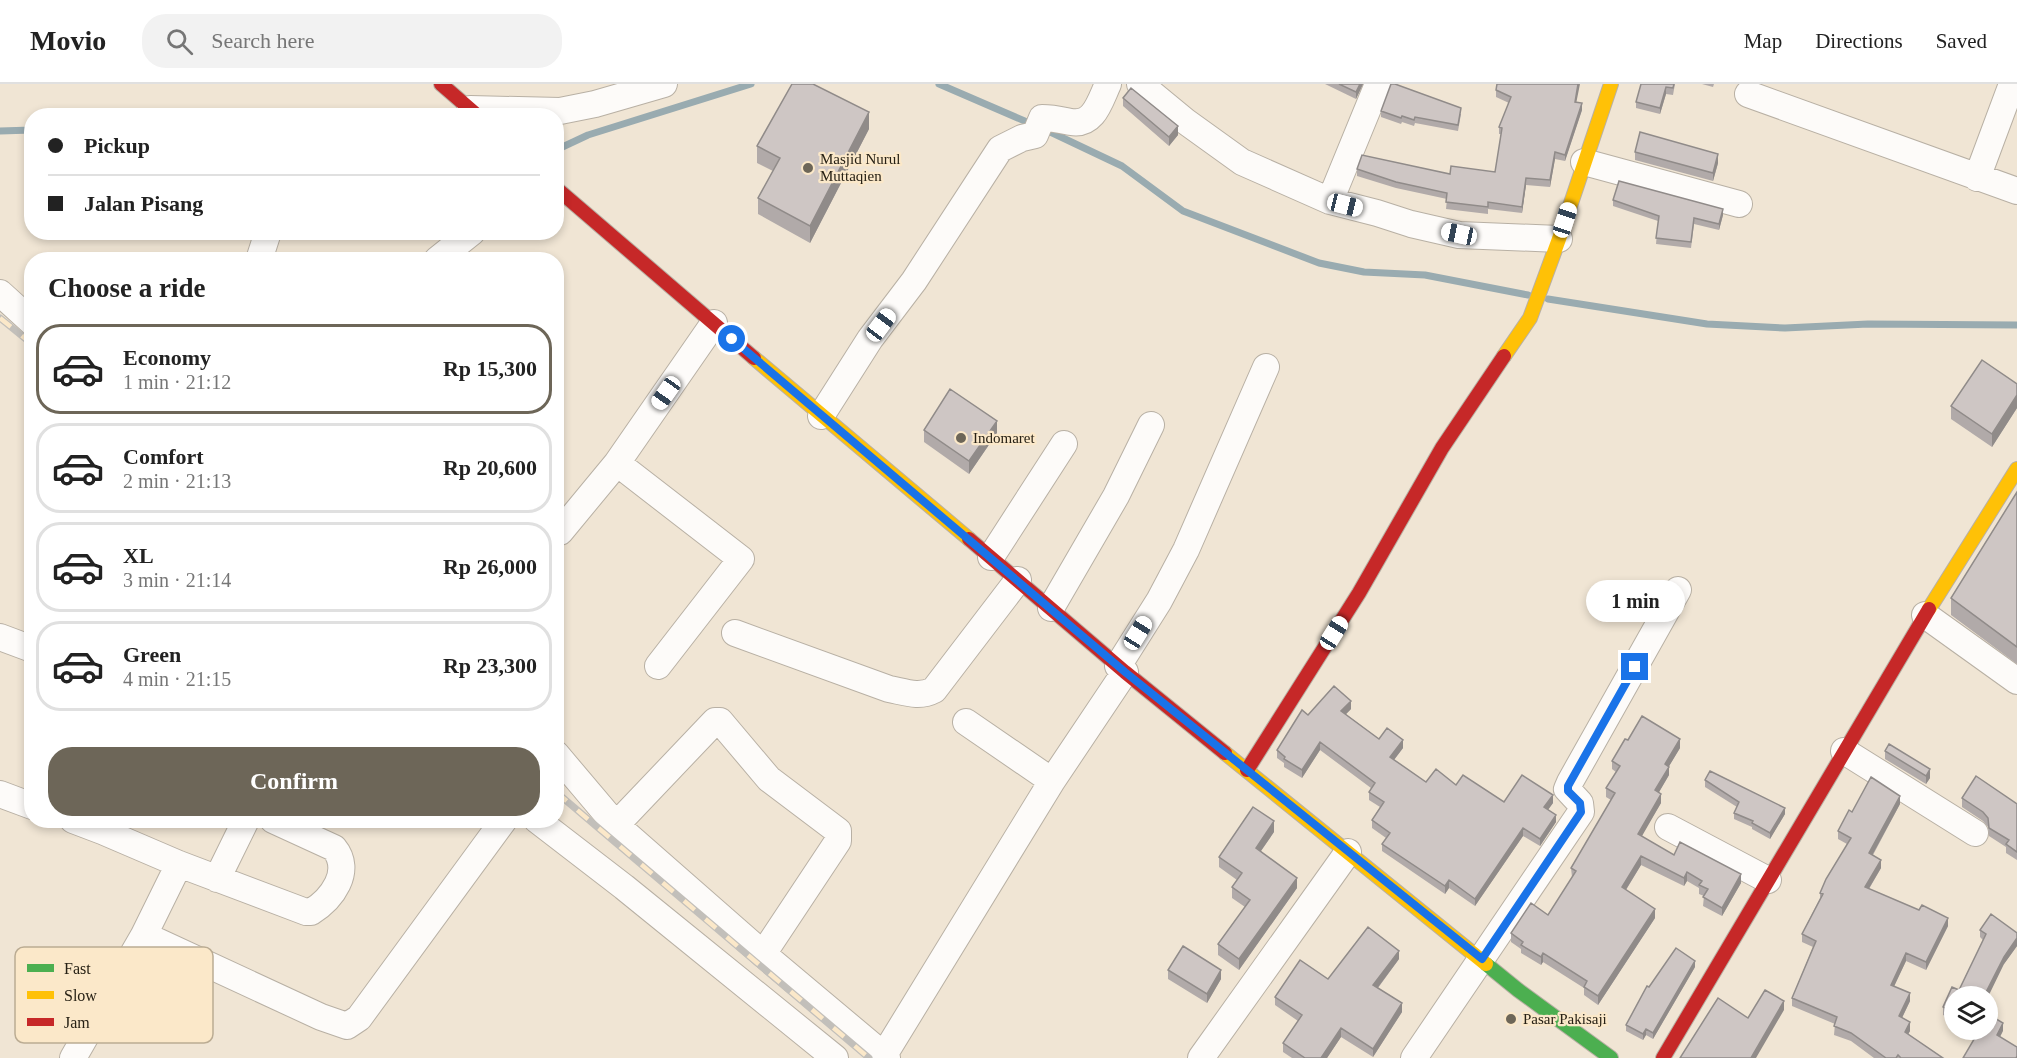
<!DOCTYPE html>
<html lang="en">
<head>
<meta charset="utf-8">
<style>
	body { margin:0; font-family:"Times New Roman",serif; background:#f2f2f2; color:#222; height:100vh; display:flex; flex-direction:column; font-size:22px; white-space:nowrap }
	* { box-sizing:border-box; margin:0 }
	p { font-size:20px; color:#767676 }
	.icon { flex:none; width:33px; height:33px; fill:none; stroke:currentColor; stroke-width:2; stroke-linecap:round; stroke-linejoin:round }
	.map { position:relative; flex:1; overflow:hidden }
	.drawer { position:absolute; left:24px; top:168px; width:540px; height:576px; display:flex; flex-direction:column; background:#fff; border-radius:24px; box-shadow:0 3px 9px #0003 }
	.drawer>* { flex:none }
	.guide { position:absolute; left:24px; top:24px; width:540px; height:132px; border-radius:24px; box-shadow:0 3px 9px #0003; display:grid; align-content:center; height:132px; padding:0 24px; background:#fff }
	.buttons { position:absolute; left:1944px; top:902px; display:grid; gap:12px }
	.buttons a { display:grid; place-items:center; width:54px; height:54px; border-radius:50%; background:#fff; box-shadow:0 3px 9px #0003; font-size:30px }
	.end { position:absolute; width:27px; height:27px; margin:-14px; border:8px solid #1a73e8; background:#fff; box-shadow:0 0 0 3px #fff }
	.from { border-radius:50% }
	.bubble { position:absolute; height:42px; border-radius:21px; background:#fff; box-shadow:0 3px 9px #0003; font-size:20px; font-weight:700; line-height:42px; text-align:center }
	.car { position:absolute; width:18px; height:36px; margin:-18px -9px; border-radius:8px; box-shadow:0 0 4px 2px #0007; background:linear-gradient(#fff 24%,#345 0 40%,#fff 0 76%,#345 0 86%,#fff 0) }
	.guide b { display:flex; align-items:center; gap:21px; height:57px; font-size:22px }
	.guide b+b { border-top:2px solid #e0e0e0 }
	.guide i { width:15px; height:15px; background:#222 }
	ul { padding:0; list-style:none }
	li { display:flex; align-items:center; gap:18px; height:90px; margin:0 12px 9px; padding:0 12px; border:3px solid #e0e0e0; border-radius:24px }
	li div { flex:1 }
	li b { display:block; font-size:22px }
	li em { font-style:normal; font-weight:700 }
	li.selected { border-color:#6d6658 }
	li>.icon { width:54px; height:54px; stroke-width:1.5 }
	h2 { padding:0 24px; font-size:27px; line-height:72px }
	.cta { display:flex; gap:12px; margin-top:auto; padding:12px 24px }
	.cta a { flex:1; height:69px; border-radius:24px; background:#6d6658; color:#fff; font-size:24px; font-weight:700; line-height:69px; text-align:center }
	header { display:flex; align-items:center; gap:36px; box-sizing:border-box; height:84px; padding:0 30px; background:#fff; border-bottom:2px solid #e0e0e0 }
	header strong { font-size:28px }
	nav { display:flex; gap:33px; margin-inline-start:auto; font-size:21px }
	.search { width:420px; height:54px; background:#f2f2f2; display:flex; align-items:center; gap:15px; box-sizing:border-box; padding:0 21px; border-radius:24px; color:#767676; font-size:22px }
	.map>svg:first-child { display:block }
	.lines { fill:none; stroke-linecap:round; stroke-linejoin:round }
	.stream { stroke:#99abb0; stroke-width:7 }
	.street-casing { stroke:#b8b0a4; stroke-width:28 }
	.fast-casing { stroke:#b8b0a4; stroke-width:16 }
	.slow-casing { stroke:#b8b0a4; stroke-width:16 }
	.jam-casing { stroke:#b8b0a4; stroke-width:16 }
	.street { stroke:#fdfbf9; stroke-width:26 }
	.fast { stroke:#4caf50; stroke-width:14 }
	.slow { stroke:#ffc107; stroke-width:14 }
	.jam { stroke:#c62828; stroke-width:14 }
	.rail-casing { stroke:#c2bfba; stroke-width:7 }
	.rail { stroke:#fbe8c9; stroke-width:4.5; stroke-dasharray:14; stroke-linecap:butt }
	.wall { fill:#b1aaa9 }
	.shaded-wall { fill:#908b89 }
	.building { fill:#cec6c4; stroke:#908b89; stroke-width:1.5 }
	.route { stroke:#1a73e8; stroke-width:8 }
	.poi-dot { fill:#6d6658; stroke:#fbe8c9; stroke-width:2 }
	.labels { text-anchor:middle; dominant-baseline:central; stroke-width:4.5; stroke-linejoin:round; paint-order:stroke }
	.poi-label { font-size:15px; fill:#272115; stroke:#fbe8c9; text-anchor:start }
	.key { fill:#fbe8c9; stroke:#bbac93; stroke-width:1.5 }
	.key-label { font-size:16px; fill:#272115 }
</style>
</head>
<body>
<header>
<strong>Movio</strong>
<div class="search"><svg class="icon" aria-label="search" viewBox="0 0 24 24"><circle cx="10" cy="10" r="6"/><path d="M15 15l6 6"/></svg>Search here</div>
<nav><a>Map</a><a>Directions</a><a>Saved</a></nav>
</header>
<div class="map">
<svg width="2017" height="974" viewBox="0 0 2017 974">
	<rect width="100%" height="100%" fill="#f0e5d4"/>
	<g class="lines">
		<path class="stream" d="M939 0 1034 41
			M1044 45 1122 82 1183 127 1319 179 1364 188 1425 191 1528 211
			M0 47 32 46
			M556 66 588 51 751 0
			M1548 215 1707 240 1785 244 1868 240 2017 241"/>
		<g class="street-casing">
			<path id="street" d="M1140 0 1185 37 1242 78 1330 117 1377 129 1411 140 1459 151 1559 155
				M1748 10 2017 107
				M470 25 560 27 595 20 664 0
				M1584 78 1739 120
				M1977 94 2012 0
				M1330 117 1378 0
				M259 176 268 148
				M437 176 472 148
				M0 209 32 238
				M821 332 870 255 914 197 1000 65 1022 54 1035 51 1042 34C1053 34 1061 36 1071 38 1094 42 1100 17 1108 0
				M556 446 560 448 617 379
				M991 473 1064 360
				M1051 524 1116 412 1151 341
				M1925 531 2017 597
				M735 549 889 605C905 608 919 614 934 606L1018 496
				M0 553 32 565
				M658 582 741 475 617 379 714 239
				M1118 582 1159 517 1186 466 1266 283
				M966 638 1052 697
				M1844 667 1975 749
				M556 670 616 741 763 870 887 974
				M0 710 32 722
				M73 736 102 747 108 736
				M537 736 624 803 835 974
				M616 741 715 637H720L769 695 838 747V757L763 870
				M1668 743 1768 796
				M102 747 179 780 306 828H311C332 815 353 787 334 764L273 736
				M217 795 246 736
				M144 851 321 933 347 942 359 934 504 736
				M884 971 1052 697 1125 588
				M73 974 144 851 179 780
				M1201 974 1348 768
				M1414 974 1581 728 1580 719 1567 705 1570 698 1678 506"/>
		</g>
		<g class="fast-casing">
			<path id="fast" d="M1486 880 1518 906 1611 974"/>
		</g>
		<g class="slow-casing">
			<path id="slow" d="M1504 272 1530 234 1559 155 1611 0
				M754 274 969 455
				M1929 525 2017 385
				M1225 669 1486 880"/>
		</g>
		<g class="jam-casing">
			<path id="jam" d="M441 0 478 32
				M556 104 754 274
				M969 455 1125 588 1225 669
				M1247 686 1359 509 1442 364 1504 272
				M1663 974 1929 525"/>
		</g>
		<use href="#street" class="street"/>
		<use href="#fast" class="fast"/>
		<use href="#slow" class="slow"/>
		<use href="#jam" class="jam"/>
		<g class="rail-casing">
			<path id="rail" d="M0 234 32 260
				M556 708 869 974"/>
		</g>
		<use href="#rail" class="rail"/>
	</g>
	<path class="wall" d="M1325 0H1363L1356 15Z
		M1641 0H1675L1673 11 1666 10 1660 30 1636 24V18Z
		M1702 0H1714L1713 3Z
		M1496 6 1576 18 1582 26 1565 77 1555 75 1550 103 1526 101 1522 129 1488 125V130L1446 125 1447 115 1396 104 1357 92V85L1450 90 1495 88 1501 50H1499V43L1509 19 1496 13Z
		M1123 14 1178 51 1169 62 1123 22Z
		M1381 27 1461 30 1458 47 1415 39 1414 42 1402 38 1401 40 1381 33Z
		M869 45 810 159 758 130V114L773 87 757 79V62Z
		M1635 68 1718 79 1713 97 1635 76Z
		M1613 116 1723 131 1719 146 1694 140 1691 164 1656 160 1658 137 1613 122Z
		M2017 300V324L1992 363 1951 335V322Z
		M924 346 997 349 969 390 924 358Z
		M2017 408V580L1951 531V514Z
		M1351 625 1346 630 1379 655 1403 664 1394 676 1426 698 1456 701 1504 718 1553 719 1548 726 1556 738 1540 762 1523 752 1475 822 1449 804 1445 810 1382 767V760L1386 754 1372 744V736L1380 723 1369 716V708L1371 704 1320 666 1302 694 1284 683V679L1277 674V666L1308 631Z
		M1628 656 1680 664 1669 682V691L1659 708 1661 719 1641 752 1674 771 1741 799 1722 832 1703 822 1704 812 1699 810V804L1687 797 1684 802 1641 781 1626 806 1655 834 1598 921 1584 911V904L1543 878 1541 881 1521 869V865L1511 858V849L1548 831 1572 793 1571 784 1611 716 1606 713V704L1616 688 1612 685V677Z
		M1885 667 1930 694 1926 700 1885 675Z
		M1705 696 1785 730 1770 755 1752 745V743L1734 735V729L1737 723 1705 703Z
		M1962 714 2017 720V776L2006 769V763L1989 752 1988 743 1983 737 1962 723Z
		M1900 720 1873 771 1881 784 1869 805 1948 842 1926 886 1906 877 1894 902 1910 917 1902 934 1910 947 1908 950 1943 974H1874L1851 957 1834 951 1835 940 1792 922V914L1813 863 1802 858V850L1820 814V809L1847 760 1838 755V747L1852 728Z
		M1274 748 1261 767 1297 804 1239 886 1218 871V860L1245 823 1232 814V803L1237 796 1219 783V773Z
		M1980 846 2017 849V862L2004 880 1954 912V936L1943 931V923L1959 906 1983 856 1980 853Z
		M1399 875 1378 904 1402 928 1373 973 1341 953 1327 974H1292L1283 968V959L1298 937 1275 921V913L1328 895Z
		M1695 883 1653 955 1646 951 1643 956 1626 947V941L1649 903Z
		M1168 886 1221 895 1207 919 1168 895Z"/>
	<path class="shaded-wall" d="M1360 0H1363L1356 15V8Z
		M1578 0H1580L1575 25V18Z
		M1666 3V10L1660 30V24Z
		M1582 19V26L1565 77V71Z
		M869 28V45L810 159V142Z
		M1178 42V51L1169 62V53Z
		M1555 68V75L1550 103V96Z
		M1718 70V79L1713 97V89Z
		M1526 94V101L1522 129V123Z
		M1723 125V131L1719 146V140Z
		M2017 311V324L1992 363V350Z
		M997 337V349L969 390V377Z
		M1351 617V625L1341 635V627Z
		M1680 655V664L1665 689V680Z
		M1403 656V664L1390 681V673Z
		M1320 658V666L1302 694V686Z
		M1669 683V691L1655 715V706Z
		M1930 685V694L1926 700V692Z
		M1661 710V719L1638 759V750Z
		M1553 711V719L1544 731V723Z
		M1900 712V720L1869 777V769Z
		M1785 724V730L1770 755V749Z
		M1556 731V738L1540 762V755Z
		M1274 737V748L1256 774V764Z
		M1523 744V752L1475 822V815Z
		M1641 772V781L1622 812V803Z
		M1881 776V784L1865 811V803Z
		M1687 788V797L1684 802V794Z
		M1741 790V799L1722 832V824Z
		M1297 794V804L1239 886V875Z
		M1449 796V804L1445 810V802Z
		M1655 825V834L1598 921V912Z
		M1948 834V842L1926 886V878Z
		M2017 854V862L2004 880 1988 913V912H1984L2004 873Z
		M1399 867V875L1373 910V901Z
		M1543 869V878L1541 881V873Z
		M1906 869V877L1891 909V901Z
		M1695 877V883L1653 955V949Z
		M1221 886V895L1207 919V910Z
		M1910 909V917L1899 940V932Z
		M1784 917V926L1756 974H1751Z
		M1402 919V928L1373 973V965Z
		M1910 938V947L1905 956V948Z
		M2003 939V947L1997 959V951Z
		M1341 944V953L1327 974H1321Z
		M1646 945V951L1643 956V950Z"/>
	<path class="building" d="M792 0H813L869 28 810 142 758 114 780 74 757 62Z
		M1339 0H1360L1356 8Z
		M1391 0H1395L1461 24 1458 41 1415 33 1414 36 1402 32 1401 34 1381 27Z
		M1497 0H1578L1575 18 1582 19 1565 71 1555 68 1550 96 1526 94 1522 123 1488 118V123L1446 118 1447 109 1396 98 1357 85 1362 71 1450 90 1451 82 1495 88 1502 44 1499 43 1511 13 1496 6Z
		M1641 0H1674L1673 4 1666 3 1660 24 1636 18Z
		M1131 4 1178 42 1169 53 1123 14Z
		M1640 48 1718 70 1713 89 1635 68Z
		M1619 97 1723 125 1719 140 1694 134 1691 158 1656 154 1659 132 1613 116Z
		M1982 276 2017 300V311L1992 350 1951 322Z
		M950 305 997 337 969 377 924 346Z
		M2017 408V563L1951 514Z
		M1334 602 1351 617 1341 627 1379 655 1387 644 1403 656 1390 673 1426 698 1436 685 1456 701 1463 691 1504 718 1522 691 1553 711 1544 723 1556 731 1540 755 1523 744 1475 815 1449 796 1445 802 1382 760 1390 749 1372 736 1384 718 1369 708 1375 699 1320 658 1302 686 1284 675 1285 673 1277 666 1302 626 1308 631Z
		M1642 632 1680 655 1665 680 1669 683 1655 706 1661 710 1638 750 1674 771 1680 758 1741 790 1722 824 1703 813 1708 805 1699 801 1702 797 1687 788 1684 794 1641 772 1622 803 1655 825 1598 912 1584 903 1587 897 1543 869 1541 873 1521 861 1523 858 1511 849 1531 819 1548 831 1576 787 1571 784 1615 709 1606 704 1620 682 1612 677 1625 655 1628 656Z
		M1889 660 1930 685 1926 692 1885 667Z
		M1710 687 1785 724 1770 749 1752 739 1753 737 1734 729 1739 718 1705 696Z
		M1976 692 2017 720V768L2006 760 2009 756 1989 744 1988 734 1983 728 1962 714Z
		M1871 693 1900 712 1869 769 1881 776 1865 803 1919 826 1922 821 1948 834 1926 878 1906 869 1891 901 1910 909 1899 932 1910 938 1905 948 1943 974H1901L1898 971 1896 974H1886L1851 949 1834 942 1837 933 1792 914 1816 857 1802 850 1823 810 1820 809 1826 795 1851 754 1838 747 1849 726 1852 728Z
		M1253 723 1274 737 1256 764 1297 794 1239 875 1218 860 1250 816 1232 803 1242 789 1219 773Z
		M1991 830 2017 849V854L2004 873 1984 912H1954V929L1943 923 1952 903 1959 906 1986 850 1980 846Z
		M1368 843 1399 867 1373 901 1402 919 1373 965 1341 944 1321 974H1305L1283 959 1302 931 1275 913 1300 876 1328 895Z
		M1183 862 1221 886 1207 910 1168 886Z
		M1676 864 1695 877 1653 949 1646 945 1643 950 1626 941 1647 902 1649 903Z
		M1765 906 1784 917 1751 974H1680L1718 914 1748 934Z
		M1988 930 2003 939 1997 951 2017 963V972L2016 974H1963L1980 945H1988Z"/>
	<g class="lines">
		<path class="route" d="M732 255 1125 588 1482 875 1581 728 1580 719 1568 707V702L1635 583"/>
	</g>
	<g class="poi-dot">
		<circle cx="808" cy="84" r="6"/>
		<circle cx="961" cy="354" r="6"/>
		<circle cx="1511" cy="935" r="6"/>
	</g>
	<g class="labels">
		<g class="poi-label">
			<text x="820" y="75">Masjid Nurul<tspan x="820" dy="17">Muttaqien</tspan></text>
			<text x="973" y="354">Indomaret</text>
			<text x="1523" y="935">Pasar Pakisaji</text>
		</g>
	</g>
	<rect x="15" y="863" width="198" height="96" rx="9" class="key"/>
	<rect x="27" y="880" width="27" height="8" fill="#4caf50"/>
	<rect x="27" y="907" width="27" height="8" fill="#ffc107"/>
	<rect x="27" y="934" width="27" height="8" fill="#c62828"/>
	<g class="key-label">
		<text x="64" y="890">Fast</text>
		<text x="64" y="917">Slow</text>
		<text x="64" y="944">Jam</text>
	</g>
</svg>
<div class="buttons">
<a><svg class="icon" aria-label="layers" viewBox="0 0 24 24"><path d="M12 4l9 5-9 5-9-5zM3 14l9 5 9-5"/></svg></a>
</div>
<i class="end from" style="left:732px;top:255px"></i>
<i class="end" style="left:1635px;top:583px"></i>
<div class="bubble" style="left:1586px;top:496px;width:99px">1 min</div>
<i class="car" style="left:1345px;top:121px;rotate:104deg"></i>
<i class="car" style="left:1565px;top:136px;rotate:18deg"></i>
<i class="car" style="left:1459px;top:150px;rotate:282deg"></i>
<i class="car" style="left:881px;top:241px;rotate:37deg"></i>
<i class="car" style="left:666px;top:309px;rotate:215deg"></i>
<i class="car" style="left:1138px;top:549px;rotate:32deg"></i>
<i class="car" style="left:1334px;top:549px;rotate:32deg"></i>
<div class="guide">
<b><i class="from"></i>Pickup</b>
<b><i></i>Jalan Pisang</b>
</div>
<section class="drawer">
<h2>Choose a ride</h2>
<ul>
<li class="selected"><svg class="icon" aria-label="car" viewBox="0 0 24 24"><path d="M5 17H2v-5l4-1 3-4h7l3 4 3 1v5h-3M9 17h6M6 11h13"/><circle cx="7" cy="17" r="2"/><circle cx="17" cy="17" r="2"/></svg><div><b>Economy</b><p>1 min · 21:12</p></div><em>Rp 15,300</em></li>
<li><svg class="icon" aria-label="car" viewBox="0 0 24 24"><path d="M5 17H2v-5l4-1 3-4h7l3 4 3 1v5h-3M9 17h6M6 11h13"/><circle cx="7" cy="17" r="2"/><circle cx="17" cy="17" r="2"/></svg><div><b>Comfort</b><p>2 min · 21:13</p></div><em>Rp 20,600</em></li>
<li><svg class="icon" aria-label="car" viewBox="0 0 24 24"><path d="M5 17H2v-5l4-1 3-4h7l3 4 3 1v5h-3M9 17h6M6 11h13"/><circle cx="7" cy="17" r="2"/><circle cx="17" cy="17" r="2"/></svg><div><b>XL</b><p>3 min · 21:14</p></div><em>Rp 26,000</em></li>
<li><svg class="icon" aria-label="car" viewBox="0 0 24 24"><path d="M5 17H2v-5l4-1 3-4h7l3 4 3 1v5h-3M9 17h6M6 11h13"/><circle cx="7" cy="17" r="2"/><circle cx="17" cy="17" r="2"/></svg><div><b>Green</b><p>4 min · 21:15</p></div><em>Rp 23,300</em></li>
</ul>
<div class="cta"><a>Confirm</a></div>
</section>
</div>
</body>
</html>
